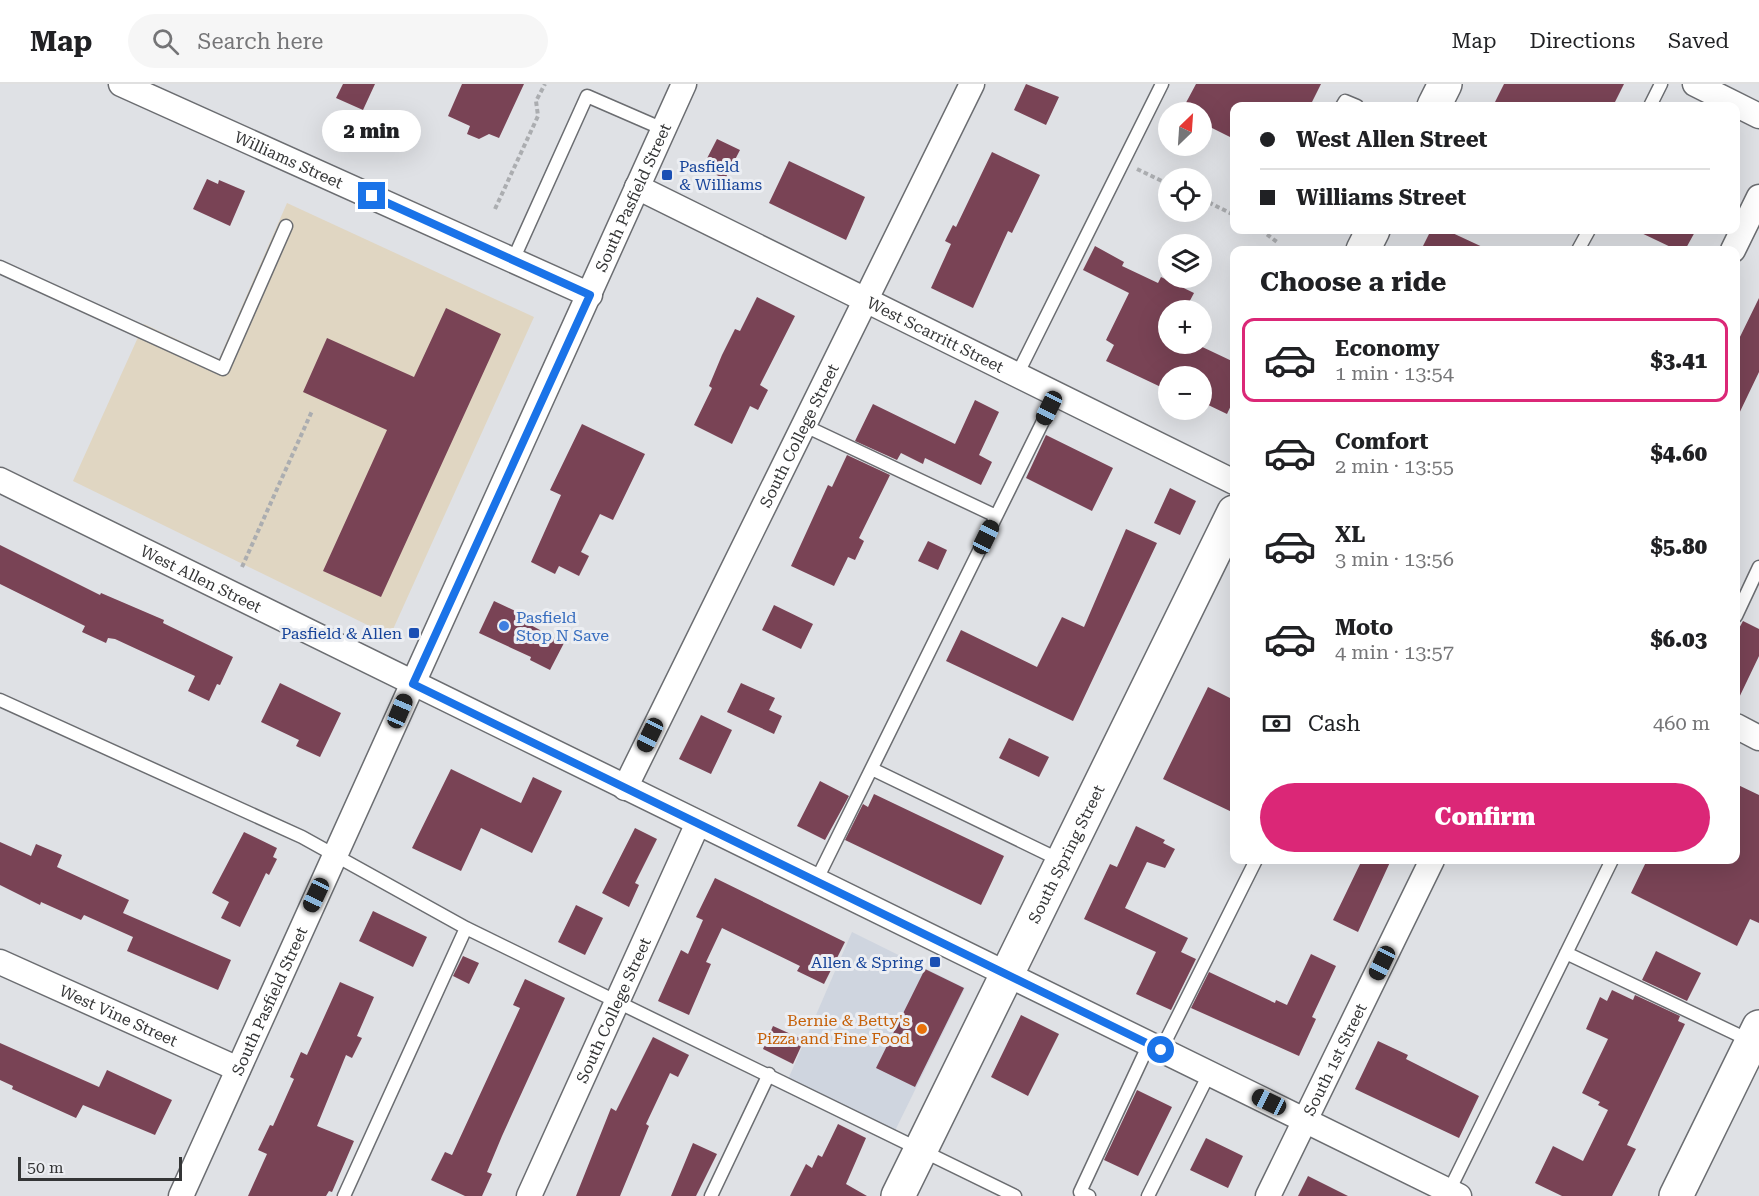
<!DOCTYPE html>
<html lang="en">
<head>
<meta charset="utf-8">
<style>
	body { margin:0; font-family:"Roboto Serif",serif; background:#f6f6f6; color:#202124; height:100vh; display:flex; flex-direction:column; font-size:22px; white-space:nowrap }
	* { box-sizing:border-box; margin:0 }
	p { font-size:20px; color:#757577 }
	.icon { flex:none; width:33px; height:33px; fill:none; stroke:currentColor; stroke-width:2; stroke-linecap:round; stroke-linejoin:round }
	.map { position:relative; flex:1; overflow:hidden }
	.panel { position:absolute; left:1230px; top:162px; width:510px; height:618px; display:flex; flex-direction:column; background:#fff; border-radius:12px; box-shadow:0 6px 24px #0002 }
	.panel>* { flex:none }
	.hud { position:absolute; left:1230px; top:18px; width:510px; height:132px; border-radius:12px; box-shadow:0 6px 24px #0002; display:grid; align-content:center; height:132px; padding:0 30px; background:#fff }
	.needle { width:39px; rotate:25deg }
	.tools { position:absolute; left:1158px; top:18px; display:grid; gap:12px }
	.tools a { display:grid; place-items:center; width:54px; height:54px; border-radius:50%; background:#fff; box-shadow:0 6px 24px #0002; font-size:30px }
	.scale { position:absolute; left:18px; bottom:15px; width:164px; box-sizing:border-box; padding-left:6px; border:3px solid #343536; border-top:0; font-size:16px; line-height:21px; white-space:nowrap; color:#343536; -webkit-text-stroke:4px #eceef2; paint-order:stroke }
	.end { position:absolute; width:27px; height:27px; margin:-14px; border:8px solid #1a73e8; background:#fff; box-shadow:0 0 0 3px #fff }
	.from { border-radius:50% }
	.bubble { position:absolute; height:42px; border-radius:21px; background:#fff; box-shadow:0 6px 24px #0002; font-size:20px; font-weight:800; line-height:42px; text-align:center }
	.car { position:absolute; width:18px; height:36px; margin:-18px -9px; border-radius:8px; box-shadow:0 0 4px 2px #0007; background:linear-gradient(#222 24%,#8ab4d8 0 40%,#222 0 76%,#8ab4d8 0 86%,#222 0) }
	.hud b { display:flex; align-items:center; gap:21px; height:57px; font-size:22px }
	.hud b+b { border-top:2px solid #e0e0e0 }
	.hud i { width:15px; height:15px; background:#202124 }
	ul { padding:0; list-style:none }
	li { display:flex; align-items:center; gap:18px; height:84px; margin:0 12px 9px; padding:0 18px; border:3px solid transparent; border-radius:12px }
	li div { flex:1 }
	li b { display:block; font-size:22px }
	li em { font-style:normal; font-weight:800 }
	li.current { border-color:#db2777 }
	li>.icon { width:54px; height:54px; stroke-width:1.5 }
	h2 { padding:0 30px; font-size:27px; line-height:72px }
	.pay { display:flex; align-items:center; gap:15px; height:66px; padding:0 30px; font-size:22px }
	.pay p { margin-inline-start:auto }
	.action { display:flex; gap:12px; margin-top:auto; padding:12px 30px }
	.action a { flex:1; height:69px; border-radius:36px; background:#db2777; color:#fff; font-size:24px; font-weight:800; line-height:69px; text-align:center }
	header { display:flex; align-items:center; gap:36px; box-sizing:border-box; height:84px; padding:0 30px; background:#fff; border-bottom:2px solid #e0e0e0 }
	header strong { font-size:28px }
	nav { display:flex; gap:33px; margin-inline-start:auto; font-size:21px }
	.search { width:420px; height:54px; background:#f6f6f6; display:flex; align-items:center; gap:15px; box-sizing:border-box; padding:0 21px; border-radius:33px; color:#757577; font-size:22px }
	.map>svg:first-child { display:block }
	.built { fill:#cfd5df }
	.education { fill:#e0d6c2 }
	.building { fill:#794355 }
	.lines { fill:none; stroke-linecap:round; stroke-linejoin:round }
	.lane-casing { stroke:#6b6d71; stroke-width:15 }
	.street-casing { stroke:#6b6d71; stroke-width:27 }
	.secondary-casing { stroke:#6b6d71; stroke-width:36 }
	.path { stroke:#abadb0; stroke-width:4; stroke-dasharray:4.5 3; stroke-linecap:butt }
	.lane { stroke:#fff; stroke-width:12 }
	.street { stroke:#fff; stroke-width:24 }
	.secondary { stroke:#fff; stroke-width:33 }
	.route { stroke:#1a73e8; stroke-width:8 }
	.transit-dot { fill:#1a4fb4; stroke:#eceef2; stroke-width:2 }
	.shop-dot { fill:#3f7fe0; stroke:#eceef2; stroke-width:2 }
	.food-dot { fill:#e8710a; stroke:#eceef2; stroke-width:2 }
	.labels { text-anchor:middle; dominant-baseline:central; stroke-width:6; stroke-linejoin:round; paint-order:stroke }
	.street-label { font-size:16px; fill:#343536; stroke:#eceef2 }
	.transit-label { font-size:16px; fill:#164399; stroke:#eceef2; text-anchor:end }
	.shop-label { font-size:16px; fill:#366cbe; stroke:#eceef2; text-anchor:start }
	.food-label { font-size:16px; fill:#c56008; stroke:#eceef2; text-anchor:end }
</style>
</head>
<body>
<header>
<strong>Map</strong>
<div class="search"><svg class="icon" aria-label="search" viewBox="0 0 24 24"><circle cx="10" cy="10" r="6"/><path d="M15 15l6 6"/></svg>Search here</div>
<nav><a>Map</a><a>Directions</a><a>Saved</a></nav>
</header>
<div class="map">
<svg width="1759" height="1112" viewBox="0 0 1759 1112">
	<rect width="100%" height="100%" fill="#dfe1e5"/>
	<path class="built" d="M852 848 965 904 890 1057 783 1007Z"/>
	<path class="education" d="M287 119 534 233 390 552 73 397 144 240 219 275Z"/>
	<path class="building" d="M343 0H375L363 26 336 14Z
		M462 0H524L499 54 489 50 479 55 467 50 470 42 448 32Z
		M1026 0 1059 13 1046 41 1014 26Z
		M1196 0H1321L1310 22H1234V55L1202 39V28H1181Z
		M1504 0H1624L1613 22H1493Z
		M717 55 740 66 725 95 702 84Z
		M992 68 1040 91 1012 149 1008 147 973 224 931 204 951 160 945 157 953 141 956 143Z
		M789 77 865 113 846 156 769 119Z
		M207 95 218 100 219 96 245 107 230 142 193 125Z
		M1431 146H1446L1489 166H1421Z
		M1635 146H1696L1685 166H1677Z
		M1095 162 1124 178 1122 182 1158 199 1161 193 1194 209 1185 226H1168V260H1196L1234 278V315L1227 330 1202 318V292H1168L1163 304 1106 277 1114 261 1106 256 1129 209 1083 186Z
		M757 213 795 232 760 301 768 306 758 326 750 322 732 360 694 341 712 304 709 302 722 271 735 245 740 247Z
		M1759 214V288L1736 336V261Z
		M446 224 501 250 381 513 323 487 387 346 303 308 327 254 414 293Z
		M975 316 999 328 979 371 992 378 981 401 925 374 923 380 901 369 897 376 855 357 873 320 955 360Z
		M582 340 645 370 613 436 600 430 581 468 589 472 579 492 559 482 555 490 531 478 561 411 550 406Z
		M1046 351 1113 384 1092 427 1026 394Z
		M847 371 890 391 859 454 864 457 855 476 848 473 834 502 791 482 828 401 832 403Z
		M1170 404 1196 417 1180 451 1154 439Z
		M1126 445 1157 459 1073 637 946 577 961 546 1037 583 1062 533 1084 543Z
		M928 457 947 466 938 486 918 477Z
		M0 461 100 511 101 509 164 536 163 539 233 573 220 601 217 600 209 617 188 607 195 592 115 555 108 554 106 559 82 548 85 542 0 500Z
		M494 517 530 534 527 539 564 559 550 586 530 576 531 573 479 549Z
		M774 521 813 540 801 565 762 546Z
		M1743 537 1759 545V572L1736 620V550Z
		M280 599 341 629 320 673 296 662 299 656 261 638Z
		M741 599 775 614 769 626 782 632 774 650 727 628Z
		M1208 603 1234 616V729L1163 695Z
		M701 631 732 646 711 690 679 675Z
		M1009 654 1049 673 1039 693 999 674Z
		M451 685 521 719 533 693 562 707 532 769 481 744 461 787 412 764Z
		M820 697 849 712 825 756 797 742Z
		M1736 700 1759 711V839L1750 835 1737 862 1631 809 1647 776H1736Z
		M874 710 1004 772 981 821 845 756 863 720 868 723Z
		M1136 742 1165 756 1163 759 1175 765 1165 784 1147 778 1125 824 1188 854 1181 868 1196 875 1171 926 1136 910 1156 868 1084 835 1110 780 1117 783Z
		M635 744 657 755 635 799 639 801 629 823 602 809Z
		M244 748 277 764 273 773 277 775 269 791 266 789 240 843 221 834 229 818 212 809Z
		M0 758 31 772 36 760 62 771 57 783 129 816 123 829 231 876 218 906 127 867 133 853 84 831 81 836 41 818 40 821 0 801Z
		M1362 776H1391L1358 848 1333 836Z
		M715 794 845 858 824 900 797 887 800 882 722 844 706 878 711 880 689 931 658 917 681 866 688 870 703 836 696 833Z
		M576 821 603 834 585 871 558 858Z
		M373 827 427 853 413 883 359 857Z
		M1656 867 1701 889 1687 917 1642 896Z
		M1311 870 1336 882 1312 933 1316 935 1299 972 1191 924 1209 888 1275 919 1276 916 1287 921Z
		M463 872 479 879 469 900 453 892Z
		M925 885 964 904 915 1003 876 984Z
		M525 895 565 914 502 1052 487 1088 492 1090 482 1112H465L431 1096 445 1068 452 1071 520 924 513 921Z
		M340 898 374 913 357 952 362 954 352 974 346 971 317 1042 354 1057 332 1108 329 1107 326 1112H248L267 1070 258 1066 270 1041 273 1042 294 995 290 993 301 968 307 971Z
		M1612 906 1633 916 1635 911 1680 932 1678 937 1685 940 1627 1061 1636 1065 1612 1112H1562L1535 1099 1553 1062 1583 1077 1608 1026 1598 1021 1600 1018 1582 1009 1608 955 1586 945 1600 913 1607 917Z
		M1021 931 1059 950 1028 1012 991 993Z
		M773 942 804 956 793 980 763 965Z
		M653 953 689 971 678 993 670 989 646 1040 649 1042 620 1112H576L611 1024 616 1027Z
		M1378 957 1408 971 1406 975 1479 1012 1459 1054 1355 1005Z
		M0 959 99 1003 107 986 172 1016 155 1051 83 1021 76 1034 12 1005 13 1002 0 996Z
		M1137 1006 1172 1023 1138 1092 1104 1076Z
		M838 1040 866 1054 846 1100 867 1112H790L806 1080 812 1084 818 1071 822 1073Z
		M1206 1054 1243 1072 1228 1104 1190 1086Z
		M693 1059 717 1070 696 1112H671Z
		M1308 1092 1348 1112H1298Z"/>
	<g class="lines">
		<g class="lane-casing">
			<path id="lane" d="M1342 22 1345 17 1357 22
				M1650 22 1661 0
				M1578 166 1589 146
				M513 176 587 12 663 45
				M0 183 223 285 286 142
				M1017 291 1162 0
				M803 341 996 432
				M1736 532 1759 483
				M0 616 302 753 466 844 1015 1112
				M872 685 1062 777
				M816 797 1056 311
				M1566 869 1751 957
				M1161 966 1256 776
				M1447 1111 1612 776
				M344 1112 466 844
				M711 1112 769 990
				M1089 1112 1080 1108 1149 960
				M1148 1112 1209 990"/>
		</g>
		<g class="street-casing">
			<g id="street">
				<path id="s1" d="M121 0 590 211"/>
				<path d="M1695 0 1759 32"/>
				<path id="s2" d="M637 103 1234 398"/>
				<path d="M1733 166 1759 113"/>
				<path id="s3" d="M0 396 1459 1112"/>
				<path d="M1736 642 1759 654"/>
				<path id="s4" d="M625 704 972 0"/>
				<path id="s5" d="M0 878 238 985"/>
				<path id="s6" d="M181 1112 684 0"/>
				<path id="s7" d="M529 1112 698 739"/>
				<path id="s8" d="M1268 1112 1432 776"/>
			</g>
		</g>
		<g class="secondary-casing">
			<g id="secondary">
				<path d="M1434 22 1445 0"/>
				<path d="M1363 166 1373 146"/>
				<path id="s9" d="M898 1112 1234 428"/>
				<path d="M1676 1112 1759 943"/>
			</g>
		</g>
		<path class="path" d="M1137 85 1168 100
			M1202 115 1234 131
			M495 125 538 32 536 17 545 0
			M1261 146 1277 158
			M242 483 312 327"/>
		<use href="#lane" class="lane"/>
		<use href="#street" class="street"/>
		<use href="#secondary" class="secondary"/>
	</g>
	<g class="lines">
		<path class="route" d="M372 112 590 211 413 600 1161 966"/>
	</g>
	<g class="transit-dot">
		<rect x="661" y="85" width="12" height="12" rx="3"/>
		<rect x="408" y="543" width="12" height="12" rx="3"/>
		<rect x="929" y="872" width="12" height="12" rx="3"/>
	</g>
	<circle class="shop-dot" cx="504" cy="542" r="6"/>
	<circle class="food-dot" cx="922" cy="945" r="6"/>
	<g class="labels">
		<g class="street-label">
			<text stroke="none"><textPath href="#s1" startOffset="184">Williams Street</textPath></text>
			<text stroke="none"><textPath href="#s6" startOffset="1096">South Pasfield Street</textPath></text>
			<text stroke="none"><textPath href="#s2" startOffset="333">West Scarritt Street</textPath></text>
			<text stroke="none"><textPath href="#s4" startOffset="393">South College Street</textPath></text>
			<text stroke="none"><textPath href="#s3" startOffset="224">West Allen Street</textPath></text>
			<text stroke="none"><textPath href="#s9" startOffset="381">South Spring Street</textPath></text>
			<text stroke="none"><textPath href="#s6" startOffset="214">South Pasfield Street</textPath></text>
			<text stroke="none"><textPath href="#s7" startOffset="204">South College Street</textPath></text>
			<text stroke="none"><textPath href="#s5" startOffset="130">West Vine Street</textPath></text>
			<text stroke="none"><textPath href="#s8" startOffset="152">South 1st Street</textPath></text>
		</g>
		<g class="transit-label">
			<text x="679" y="82" text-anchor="start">Pasfield<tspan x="679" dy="18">&amp; Williams</tspan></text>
			<text x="402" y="549">Pasfield &amp; Allen</text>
			<text x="923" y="878">Allen &amp; Spring</text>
		</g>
		<g class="shop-label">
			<text x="516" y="533">Pasfield<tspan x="516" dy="18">Stop N Save</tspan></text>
		</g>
		<g class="food-label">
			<text x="910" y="936">Bernie &amp; Betty's<tspan x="910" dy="18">Pizza and Fine Food</tspan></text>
		</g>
	</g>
</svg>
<div class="tools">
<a><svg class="needle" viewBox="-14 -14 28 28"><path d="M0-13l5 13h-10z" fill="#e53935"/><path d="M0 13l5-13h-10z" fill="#757577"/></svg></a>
<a><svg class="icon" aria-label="locate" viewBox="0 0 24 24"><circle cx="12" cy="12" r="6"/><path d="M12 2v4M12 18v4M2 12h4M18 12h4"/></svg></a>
<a><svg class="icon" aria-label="layers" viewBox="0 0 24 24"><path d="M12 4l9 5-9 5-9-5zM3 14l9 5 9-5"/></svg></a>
<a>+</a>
<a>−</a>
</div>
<div class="scale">50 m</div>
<i class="end from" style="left:1161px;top:966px"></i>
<i class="end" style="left:372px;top:112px"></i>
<div class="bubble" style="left:322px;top:26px;width:99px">2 min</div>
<i class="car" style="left:1049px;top:324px;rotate:206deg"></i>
<i class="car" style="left:986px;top:453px;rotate:26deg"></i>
<i class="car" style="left:400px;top:627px;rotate:23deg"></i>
<i class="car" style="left:650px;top:651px;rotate:206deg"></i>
<i class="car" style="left:316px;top:811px;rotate:205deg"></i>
<i class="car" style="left:1382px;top:879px;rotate:206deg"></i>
<i class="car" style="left:1269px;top:1018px;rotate:296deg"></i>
<div class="hud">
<b><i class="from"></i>West Allen Street</b>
<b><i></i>Williams Street</b>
</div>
<section class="panel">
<h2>Choose a ride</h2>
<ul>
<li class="current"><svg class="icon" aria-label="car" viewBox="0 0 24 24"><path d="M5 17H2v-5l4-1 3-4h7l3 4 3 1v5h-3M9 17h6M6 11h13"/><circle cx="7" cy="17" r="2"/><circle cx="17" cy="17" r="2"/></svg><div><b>Economy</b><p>1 min · 13:54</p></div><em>$3.41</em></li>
<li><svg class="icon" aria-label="car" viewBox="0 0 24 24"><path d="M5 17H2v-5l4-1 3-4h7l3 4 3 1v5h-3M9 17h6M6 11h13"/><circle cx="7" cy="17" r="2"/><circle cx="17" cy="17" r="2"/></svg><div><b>Comfort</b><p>2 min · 13:55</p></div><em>$4.60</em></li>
<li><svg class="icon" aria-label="car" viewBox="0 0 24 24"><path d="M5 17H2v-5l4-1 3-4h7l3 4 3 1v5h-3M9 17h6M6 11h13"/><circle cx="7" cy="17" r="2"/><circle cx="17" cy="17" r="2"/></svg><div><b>XL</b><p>3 min · 13:56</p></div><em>$5.80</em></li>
<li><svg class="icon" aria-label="car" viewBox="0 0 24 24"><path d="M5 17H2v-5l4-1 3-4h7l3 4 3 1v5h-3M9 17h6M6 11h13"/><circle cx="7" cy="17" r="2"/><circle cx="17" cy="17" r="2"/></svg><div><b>Moto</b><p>4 min · 13:57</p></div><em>$6.03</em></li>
</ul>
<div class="pay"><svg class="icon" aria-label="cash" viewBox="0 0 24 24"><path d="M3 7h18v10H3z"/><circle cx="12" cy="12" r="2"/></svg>Cash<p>460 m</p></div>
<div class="action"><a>Confirm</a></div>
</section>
</div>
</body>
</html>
